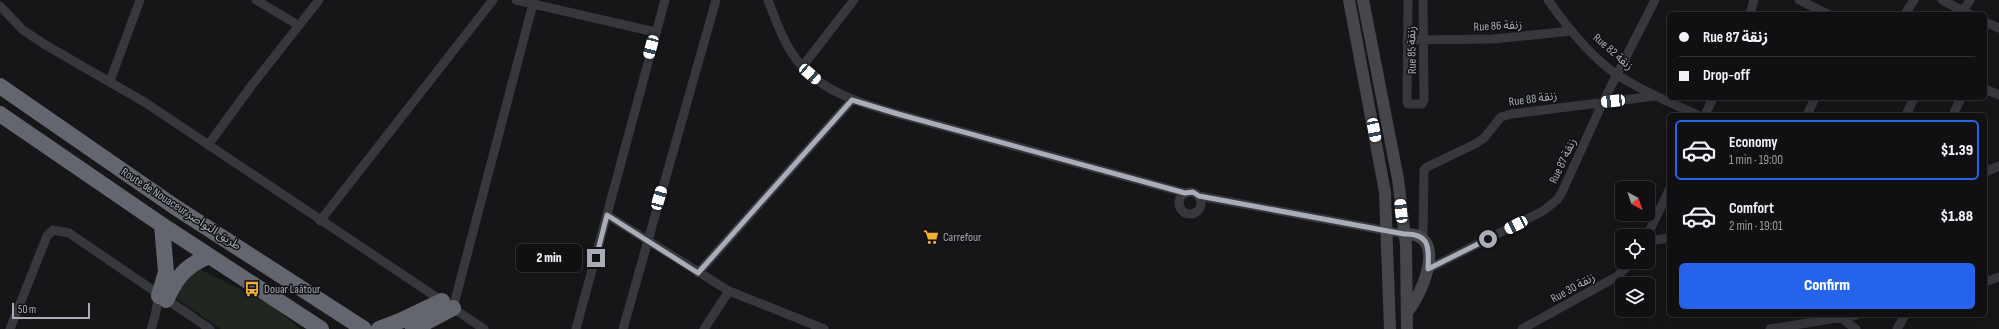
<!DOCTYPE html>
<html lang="en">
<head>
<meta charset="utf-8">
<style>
	body { margin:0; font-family:"Sofia Sans Condensed","Noto Sans Arabic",sans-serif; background:#1e1e20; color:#f1f3f6; height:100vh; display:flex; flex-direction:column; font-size:15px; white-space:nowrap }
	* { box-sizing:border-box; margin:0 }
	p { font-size:13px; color:#9c9d9f }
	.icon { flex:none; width:22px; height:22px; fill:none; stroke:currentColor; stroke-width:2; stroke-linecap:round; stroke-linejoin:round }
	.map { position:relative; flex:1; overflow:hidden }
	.sheet { position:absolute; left:1667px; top:113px; width:320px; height:204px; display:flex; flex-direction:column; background:#101012; border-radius:6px; box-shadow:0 4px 16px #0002,0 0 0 1px #303032 }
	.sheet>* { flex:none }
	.hud { position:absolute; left:1667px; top:12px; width:320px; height:88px; border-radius:6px; box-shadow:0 4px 16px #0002,0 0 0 1px #303032; display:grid; align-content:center; height:88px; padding:0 12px; background:#101012 }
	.needle { width:26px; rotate:140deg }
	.buttons { position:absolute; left:1615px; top:181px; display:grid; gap:8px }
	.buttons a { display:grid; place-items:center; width:40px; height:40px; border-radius:6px; background:#101012; box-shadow:0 4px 16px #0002,0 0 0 1px #303032; font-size:20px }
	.scale { position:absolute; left:12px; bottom:10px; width:78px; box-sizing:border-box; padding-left:4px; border:2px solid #a8adb8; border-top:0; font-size:11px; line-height:14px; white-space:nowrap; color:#a8adb8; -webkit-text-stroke:3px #111113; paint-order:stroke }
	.end { position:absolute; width:18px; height:18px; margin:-9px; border:5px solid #a8adb8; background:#111; box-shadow:0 0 0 2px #111 }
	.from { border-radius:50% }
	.bubble { position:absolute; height:28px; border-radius:6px; background:#101012; box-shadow:0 4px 16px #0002,0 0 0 1px #303032; font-size:13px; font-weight:800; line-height:28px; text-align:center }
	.car { position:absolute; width:12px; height:24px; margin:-12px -6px; border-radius:5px; box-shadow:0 0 3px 1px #0007; background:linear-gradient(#fff 24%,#345 0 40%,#fff 0 76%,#345 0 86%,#fff 0) }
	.hud b { display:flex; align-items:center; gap:14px; height:38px; font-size:15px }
	.hud b+b { border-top:1px solid #303032 }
	.hud i { width:10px; height:10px; background:#f1f3f6 }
	ul { padding:7px 0 0; list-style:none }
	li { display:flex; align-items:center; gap:12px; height:60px; margin:0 8px 6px; padding:0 4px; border:2px solid transparent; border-radius:6px }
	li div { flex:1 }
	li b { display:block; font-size:15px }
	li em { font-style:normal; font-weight:800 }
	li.active { border-color:#2563eb }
	li>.icon { width:36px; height:36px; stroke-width:1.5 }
	.cta { display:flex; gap:8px; margin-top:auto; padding:8px 12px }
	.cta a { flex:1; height:46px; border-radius:6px; background:#2563eb; color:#fff; font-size:16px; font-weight:800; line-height:46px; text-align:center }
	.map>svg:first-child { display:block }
	.green { fill:#1e261f }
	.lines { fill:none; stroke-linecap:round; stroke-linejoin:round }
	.street { stroke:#37383d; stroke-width:9 }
	.secondary { stroke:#45474d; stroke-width:12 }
	.highway { stroke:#63666e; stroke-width:16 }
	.route { stroke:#a8adb8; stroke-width:5 }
	.labels { text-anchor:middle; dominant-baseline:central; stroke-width:3; stroke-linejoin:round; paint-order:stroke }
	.street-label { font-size:12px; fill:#a8adb8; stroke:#111113 }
	.poi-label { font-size:12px; fill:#a8adb8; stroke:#111113; text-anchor:start }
</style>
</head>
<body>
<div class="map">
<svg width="1999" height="329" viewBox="0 0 1999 329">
	<rect width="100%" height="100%" fill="#161618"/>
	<path class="green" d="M197 268 274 306 300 329H221L176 298 181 281Z"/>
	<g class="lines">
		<path class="street" d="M256 0 298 25
			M516 0 655 32
			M768 0C775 18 781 37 792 53 815 90 859 103 898 114L1185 193
			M1408 0 1407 102 1408 104H1422L1424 100 1423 0
			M1548 0C1567 27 1591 58 1619 76 1644 92 1671 103 1698 115
			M1799 0 1828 14
			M1942 0 1969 14
			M0 6 23 30 44 44 146 103 484 329
			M1963 11 1970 0
			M1750 14 1754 0
			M1905 14 1914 0
			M1985 22 1999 28
			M1407 40 1493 39 1572 31
			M802 67 854 0
			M110 81 140 0
			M1985 89 1999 95
			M1705 115 1713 98
			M1807 115 1815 98
			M1906 115 1914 98
			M1953 115 1961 98
			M208 145 252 85 319 0
			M1985 172 1999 166
			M1179 203a11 11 0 1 1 22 0a11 11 0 1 1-22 0Z
			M1199 196 1404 234
			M607 215 729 291 824 329
			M320 221 493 0
			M1647 236 1669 190
			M1423 238 1424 170 1427 167 1475 144 1484 138 1501 117 1511 114 1655 96
			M1648 241 1669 238
			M1428 269 1543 211 1558 199 1563 190 1603 102 1655 0
			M698 273 852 100
			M1985 282 1999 277
			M453 308 534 0
			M1840 317 1856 329
			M10 329 47 236 53 230 69 233 210 329
			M151 329 155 316 159 296
			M576 329 665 0
			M623 329 716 0
			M704 329 729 291
			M1522 329 1616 277 1632 262
			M1770 329 1856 315
			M1897 329 1905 315"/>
		<path class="secondary" d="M1349 0 1385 192 1390 329
			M1363 0 1398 179 1406 245 1407 329
			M1404 234C1449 232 1423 292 1408 311"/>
		<path class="highway" d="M0 86 175 207 364 329
			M0 114 162 225 321 329
			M159 296 166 272 162 225
			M166 300C177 277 185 266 209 256
			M379 329 400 321 442 301
			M413 329 453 308"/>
	</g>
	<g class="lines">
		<path class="route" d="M596 258 607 215 698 273 852 100 898 114 1185 193 1193 192 1199 196 1404 234C1430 233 1429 248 1428 269L1488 239"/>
	</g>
	<defs>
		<g id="supermarket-bare" transform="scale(1.2)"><path d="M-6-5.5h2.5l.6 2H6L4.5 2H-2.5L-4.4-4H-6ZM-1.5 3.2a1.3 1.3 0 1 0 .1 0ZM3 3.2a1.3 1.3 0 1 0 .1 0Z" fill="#f2b134" stroke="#111113" stroke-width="2.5" paint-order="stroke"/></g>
		<g id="bus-bare" transform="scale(1.2)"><path d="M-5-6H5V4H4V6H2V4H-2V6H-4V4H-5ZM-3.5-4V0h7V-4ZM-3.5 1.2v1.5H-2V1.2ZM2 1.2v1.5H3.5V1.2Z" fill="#f2b134" stroke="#111113" stroke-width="2.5" paint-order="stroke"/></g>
	</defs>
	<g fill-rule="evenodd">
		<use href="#supermarket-bare" x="931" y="237"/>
		<use href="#bus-bare" x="252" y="289"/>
	</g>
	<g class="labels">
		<g class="street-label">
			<text transform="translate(1498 26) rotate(-3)">Rue 86 زنقة</text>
			<text transform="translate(1412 50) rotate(-91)">Rue 85 زنقة</text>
			<text transform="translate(1613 52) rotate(41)">Rue 82 زنقة</text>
			<text transform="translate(1533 99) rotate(-8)">Rue 88 زنقة</text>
			<text transform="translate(1563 161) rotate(-65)">Rue 87 زنقة</text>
			<text transform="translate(181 209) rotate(33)">Route de Nouaceur طريق النواصر</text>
			<text transform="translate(1573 288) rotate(-29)">Rue 30 زنقة</text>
		</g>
		<g class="poi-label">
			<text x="943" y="237">Carrefour</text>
			<text x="264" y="289">Douar Laâtour</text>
		</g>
	</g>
</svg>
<div class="buttons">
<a><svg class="needle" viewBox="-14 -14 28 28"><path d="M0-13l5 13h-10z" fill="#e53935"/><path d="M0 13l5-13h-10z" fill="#9c9d9f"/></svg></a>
<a><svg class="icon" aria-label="locate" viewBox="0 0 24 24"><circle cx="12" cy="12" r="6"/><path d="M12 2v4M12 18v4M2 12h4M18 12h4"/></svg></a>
<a><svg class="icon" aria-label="layers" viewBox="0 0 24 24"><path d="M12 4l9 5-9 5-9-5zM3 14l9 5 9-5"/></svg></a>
</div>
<div class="scale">50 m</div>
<i class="end from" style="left:1488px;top:239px"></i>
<i class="end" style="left:596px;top:258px"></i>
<div class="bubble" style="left:516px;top:244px;width:66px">2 min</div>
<i class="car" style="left:651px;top:47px;rotate:195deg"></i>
<i class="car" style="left:810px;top:74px;rotate:131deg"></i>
<i class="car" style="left:1613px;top:101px;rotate:264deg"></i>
<i class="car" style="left:1374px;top:130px;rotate:169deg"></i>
<i class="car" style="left:659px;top:198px;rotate:16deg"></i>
<i class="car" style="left:1401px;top:211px;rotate:354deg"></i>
<i class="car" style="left:1516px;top:225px;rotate:243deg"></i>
<div class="hud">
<b><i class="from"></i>Rue 87 زنقة</b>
<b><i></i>Drop-off</b>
</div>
<section class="sheet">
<ul>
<li class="active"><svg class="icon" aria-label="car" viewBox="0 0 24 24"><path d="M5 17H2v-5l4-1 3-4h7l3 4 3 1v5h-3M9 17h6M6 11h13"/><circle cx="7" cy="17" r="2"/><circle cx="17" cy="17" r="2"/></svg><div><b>Economy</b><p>1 min · 19:00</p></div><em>$1.39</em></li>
<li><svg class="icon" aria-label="car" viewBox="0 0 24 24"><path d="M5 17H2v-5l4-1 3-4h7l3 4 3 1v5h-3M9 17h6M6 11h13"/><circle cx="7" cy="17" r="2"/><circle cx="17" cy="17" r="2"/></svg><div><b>Comfort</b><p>2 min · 19:01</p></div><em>$1.88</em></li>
</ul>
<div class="cta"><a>Confirm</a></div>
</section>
</div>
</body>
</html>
